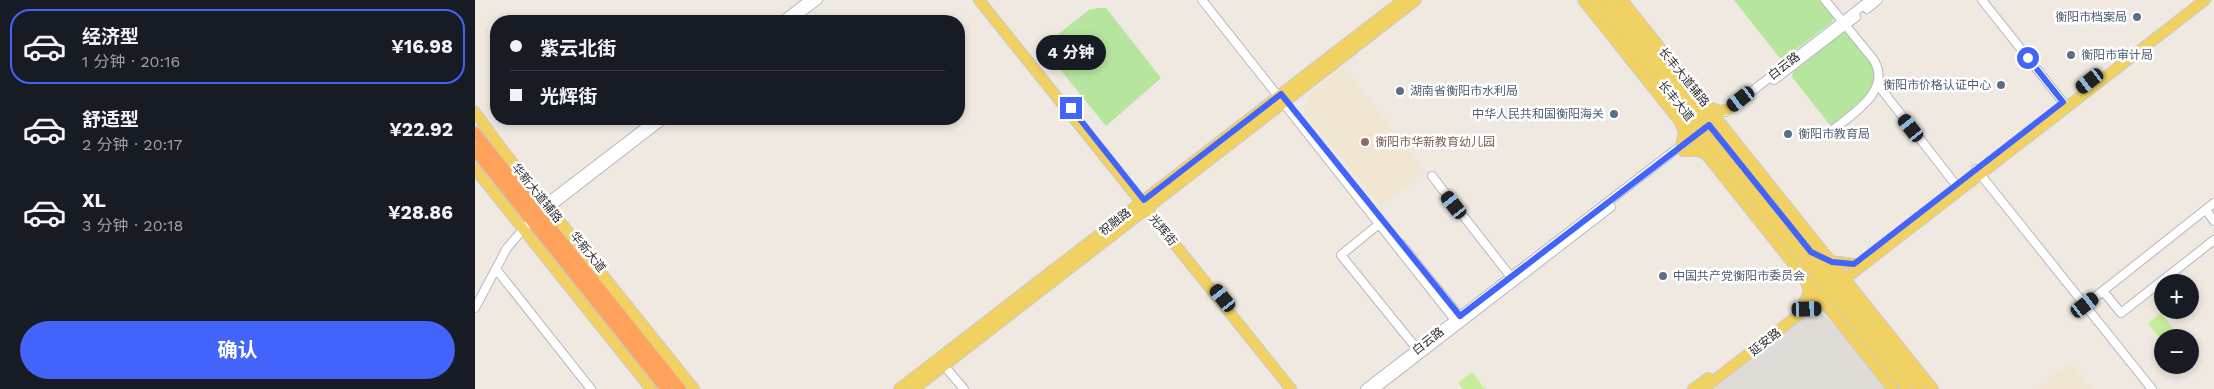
<!DOCTYPE html>
<html lang="zh">
<head>
<meta charset="utf-8">
<style>
	body { margin:0; font-family:"Work Sans","Noto Sans SC",sans-serif; background:#242831; color:#f1f3f6; height:100vh; display:flex; flex-direction:column; font-size:19px; white-space:nowrap }
	* { box-sizing:border-box; margin:0 }
	p { font-size:16px; color:#9ea1a6 }
	.icon { flex:none; width:28px; height:28px; fill:none; stroke:currentColor; stroke-width:2; stroke-linecap:round; stroke-linejoin:round }
	.map { position:relative; flex:1; overflow:hidden }
	.sheet { display:flex; flex-direction:column; background:#171b24; width:475px }
	.sheet>* { flex:none }
	.guide { position:absolute; left:15px; top:15px; width:475px; height:110px; border-radius:20px; box-shadow:0 2px 8px #0003; display:grid; align-content:center; height:110px; padding:0 20px; background:#171b24 }
	.fabs { position:absolute; left:1679px; top:274px; display:grid; gap:10px }
	.fabs a { display:grid; place-items:center; width:45px; height:45px; border-radius:50%; background:#171b24; box-shadow:0 2px 8px #0003; font-size:25px }
	.end { position:absolute; width:22px; height:22px; margin:-11px; border:6px solid #4264fb; background:#fff; box-shadow:0 0 0 2px #fff }
	.from { border-radius:50% }
	.bubble { position:absolute; height:35px; border-radius:18px; background:#171b24; box-shadow:0 2px 8px #0003; font-size:16px; font-weight:700; line-height:35px; text-align:center }
	.car { position:absolute; width:15px; height:30px; margin:-15px -8px; border-radius:6px; box-shadow:0 0 4px 1px #0007; background:linear-gradient(#222 24%,#8ab4d8 0 40%,#222 0 76%,#8ab4d8 0 86%,#222 0) }
	.guide b { display:flex; align-items:center; gap:18px; height:48px; font-size:19px }
	.guide b+b { border-top:1px solid #363941 }
	.guide i { width:12px; height:12px; background:#f1f3f6 }
	ul { padding:9px 0 0; list-style:none }
	li { display:flex; align-items:center; gap:15px; height:75px; margin:0 10px 8px; padding:0 10px; border:2px solid transparent; border-radius:20px }
	li div { flex:1 }
	li b { display:block; font-size:19px }
	li em { font-style:normal; font-weight:700 }
	li.selected { border-color:#4264fb }
	li>.icon { width:45px; height:45px; stroke-width:1.5 }
	.primary-button { display:flex; gap:10px; margin-top:auto; padding:10px 20px }
	.primary-button a { flex:1; height:58px; border-radius:30px; background:#4264fb; color:#fff; font-size:20px; font-weight:700; line-height:58px; text-align:center }
	main { display:flex; flex:1; min-height:0 }
	.map>svg:first-child { display:block }
	.education { fill:#f0e6d1 }
	.green { fill:#b6e59e }
	.pitch { fill:#c9ec9a }
	.plaza { fill:#dfdcd8 }
	.lines { fill:none; stroke-linecap:round; stroke-linejoin:round }
	.minor-casing { stroke:#b4b7c1; stroke-width:10 }
	.major-casing { stroke:#c9c9c9; stroke-width:12 }
	.highway-casing { stroke:#c9c9c9; stroke-width:14 }
	.minor { stroke:#fff; stroke-width:8 }
	.major { stroke:#f2d163; stroke-width:10 }
	.highway { stroke:#ffa35c; stroke-width:11 }
	.route { stroke:#4264fb; stroke-width:6 }
	.service-dot { fill:#5c6f8a; stroke:#fff; stroke-width:2 }
	.education-dot { fill:#8d6e63; stroke:#fff; stroke-width:2 }
	.labels { text-anchor:middle; dominant-baseline:central; stroke-width:5; stroke-linejoin:round; paint-order:stroke }
	.service-label { font-size:12px; fill:#4e5e75; stroke:#fff; text-anchor:start }
	.street-label { font-size:12px; fill:#2e2e2e; stroke:#fff }
	.education-label { font-size:12px; fill:#785e54; stroke:#fff; text-anchor:start }
</style>
</head>
<body>
<main>
<section class="sheet">
<ul>
<li class="selected"><svg class="icon" aria-label="car" viewBox="0 0 24 24"><path d="M5 17H2v-5l4-1 3-4h7l3 4 3 1v5h-3M9 17h6M6 11h13"/><circle cx="7" cy="17" r="2"/><circle cx="17" cy="17" r="2"/></svg><div><b>经济型</b><p>1 分钟 · 20:16</p></div><em>¥16.98</em></li>
<li><svg class="icon" aria-label="car" viewBox="0 0 24 24"><path d="M5 17H2v-5l4-1 3-4h7l3 4 3 1v5h-3M9 17h6M6 11h13"/><circle cx="7" cy="17" r="2"/><circle cx="17" cy="17" r="2"/></svg><div><b>舒适型</b><p>2 分钟 · 20:17</p></div><em>¥22.92</em></li>
<li><svg class="icon" aria-label="car" viewBox="0 0 24 24"><path d="M5 17H2v-5l4-1 3-4h7l3 4 3 1v5h-3M9 17h6M6 11h13"/><circle cx="7" cy="17" r="2"/><circle cx="17" cy="17" r="2"/></svg><div><b>XL</b><p>3 分钟 · 20:18</p></div><em>¥28.86</em></li>
</ul>
<div class="primary-button"><a>确认</a></div>
</section>
<div class="map">
<svg width="1739" height="389" viewBox="0 0 1739 389">
	<rect width="100%" height="100%" fill="#efe9e1"/>
	<path class="education" d="M869 67 951 172 906 206 829 111 833 96Z
		M1595 362 1617 389H1563Z"/>
	<path class="green" d="M1259 0H1346L1359 17 1357 22 1310 58 1304 57Z
		M623 8H631L686 78 631 126 567 47 614 10Z
		M1372 32C1380 43 1396 56 1399 70 1404 92 1371 113 1357 124H1354L1317 77 1318 72 1367 33Z"/>
	<path class="pitch" d="M1686 313 1704 336 1701 337 1688 338 1687 341 1673 323Z
		M997 372 1010 389H988L983 383Z"/>
	<path class="plaza" d="M1340 313 1351 316 1412 389H1238L1334 314Z"/>
	<g class="lines">
		<g class="minor-casing">
			<path id="minor" d="M727 0 980 320
				M1350 0 1398 59C1419 90 1376 115 1355 132
				M1507 0 1592 107
				M1392 9 1403 0
				M307 21 334 0
				M315 21 343 0
				M1299 80 1381 17
				M1403 85 1481 185
				M1250 112 1395 0
				M181 119 70 204 63 213 74 208 189 119
				M1501 169 1677 389
				M957 176 1036 277
				M1731 210 1739 221
				M904 224 866 255 942 349
				M926 244 985 317
				M21 269 116 389
				M1628 291 1646 313 1739 240
				M1610 305 1739 203
				M0 308 32 248 52 225
				M466 362 489 389
				M890 389 1221 134
				M900 389 1136 207"/>
		</g>
		<g class="major-casing">
			<path id="major" d="M504 0 816 389
				M1108 0 1418 389
				M1121 0 1432 389
				M1134 0 1445 389
				M1147 0 1458 389
				M1233 107 1245 111 1254 109
				M0 112 30 153 219 389
				M1206 125 1209 132 1206 146
				M1208 151H1222L1232 154
				M0 169 176 389
				M1355 261 1379 264
				M1328 304 1334 293 1331 282
				M424 389 928 0
				M439 389 941 0
				M1218 389 1233 378
				M1228 389 1730 0"/>
		</g>
		<g class="highway-casing">
			<path id="highway" d="M0 133 205 389
				M0 150 191 389"/>
		</g>
		<use href="#minor" class="minor"/>
		<use href="#major" class="major"/>
		<use href="#highway" class="highway"/>
	</g>
	<g class="lines">
		<path class="route" d="M596 108 669 200 806 94 985 316 1234 125 1336 252 1357 262 1379 264 1588 102 1553 58"/>
	</g>
	<g class="service-dot">
		<circle cx="1662" cy="17" r="5"/>
		<circle cx="1596" cy="55" r="5"/>
		<circle cx="1526" cy="85" r="5"/>
		<circle cx="925" cy="91" r="5"/>
		<circle cx="1139" cy="114" r="5"/>
		<circle cx="1313" cy="134" r="5"/>
		<circle cx="1188" cy="276" r="5"/>
	</g>
	<circle class="education-dot" cx="890" cy="142" r="5"/>
	<g class="labels">
		<g class="service-label">
			<text x="1652" y="17" text-anchor="end">衡阳市档案局</text>
			<text x="1606" y="55">衡阳市审计局</text>
			<text x="1516" y="85" text-anchor="end">衡阳市价格认证中心</text>
			<text x="935" y="91">湖南省衡阳市水利局</text>
			<text x="1129" y="114" text-anchor="end">中华人民共和国衡阳海关</text>
			<text x="1323" y="134">衡阳市教育局</text>
			<text x="1198" y="276">中国共产党衡阳市委员会</text>
		</g>
		<g class="street-label">
			<text transform="translate(1309 66) rotate(-38)">白云路</text>
			<text transform="translate(1209 77) rotate(51)">长丰大道辅路</text>
			<text transform="translate(1201 101) rotate(51)">长丰大道</text>
			<text transform="translate(62 193) rotate(51)">华新大道辅路</text>
			<text transform="translate(640 222) rotate(-38)">祝融路</text>
			<text transform="translate(688 230) rotate(51)">光辉街</text>
			<text transform="translate(113 252) rotate(51)">华新大道</text>
			<text transform="translate(953 341) rotate(-38)">白云路</text>
			<text transform="translate(1290 342) rotate(-38)">延安路</text>
		</g>
		<g class="education-label">
			<text x="900" y="142">衡阳市华新教育幼儿园</text>
		</g>
	</g>
</svg>
<div class="fabs">
<a>+</a>
<a>−</a>
</div>
<i class="end from" style="left:1553px;top:58px"></i>
<i class="end" style="left:596px;top:108px"></i>
<div class="bubble" style="left:561px;top:35px;width:70px">4 分钟</div>
<i class="car" style="left:1615px;top:81px;rotate:232deg"></i>
<i class="car" style="left:1266px;top:99px;rotate:232deg"></i>
<i class="car" style="left:1436px;top:128px;rotate:322deg"></i>
<i class="car" style="left:979px;top:205px;rotate:322deg"></i>
<i class="car" style="left:748px;top:298px;rotate:321deg"></i>
<i class="car" style="left:1610px;top:305px;rotate:52deg"></i>
<i class="car" style="left:1332px;top:309px;rotate:88deg"></i>
<div class="guide">
<b><i class="from"></i>紫云北街</b>
<b><i></i>光辉街</b>
</div>
</div>
</main>
</body>
</html>
